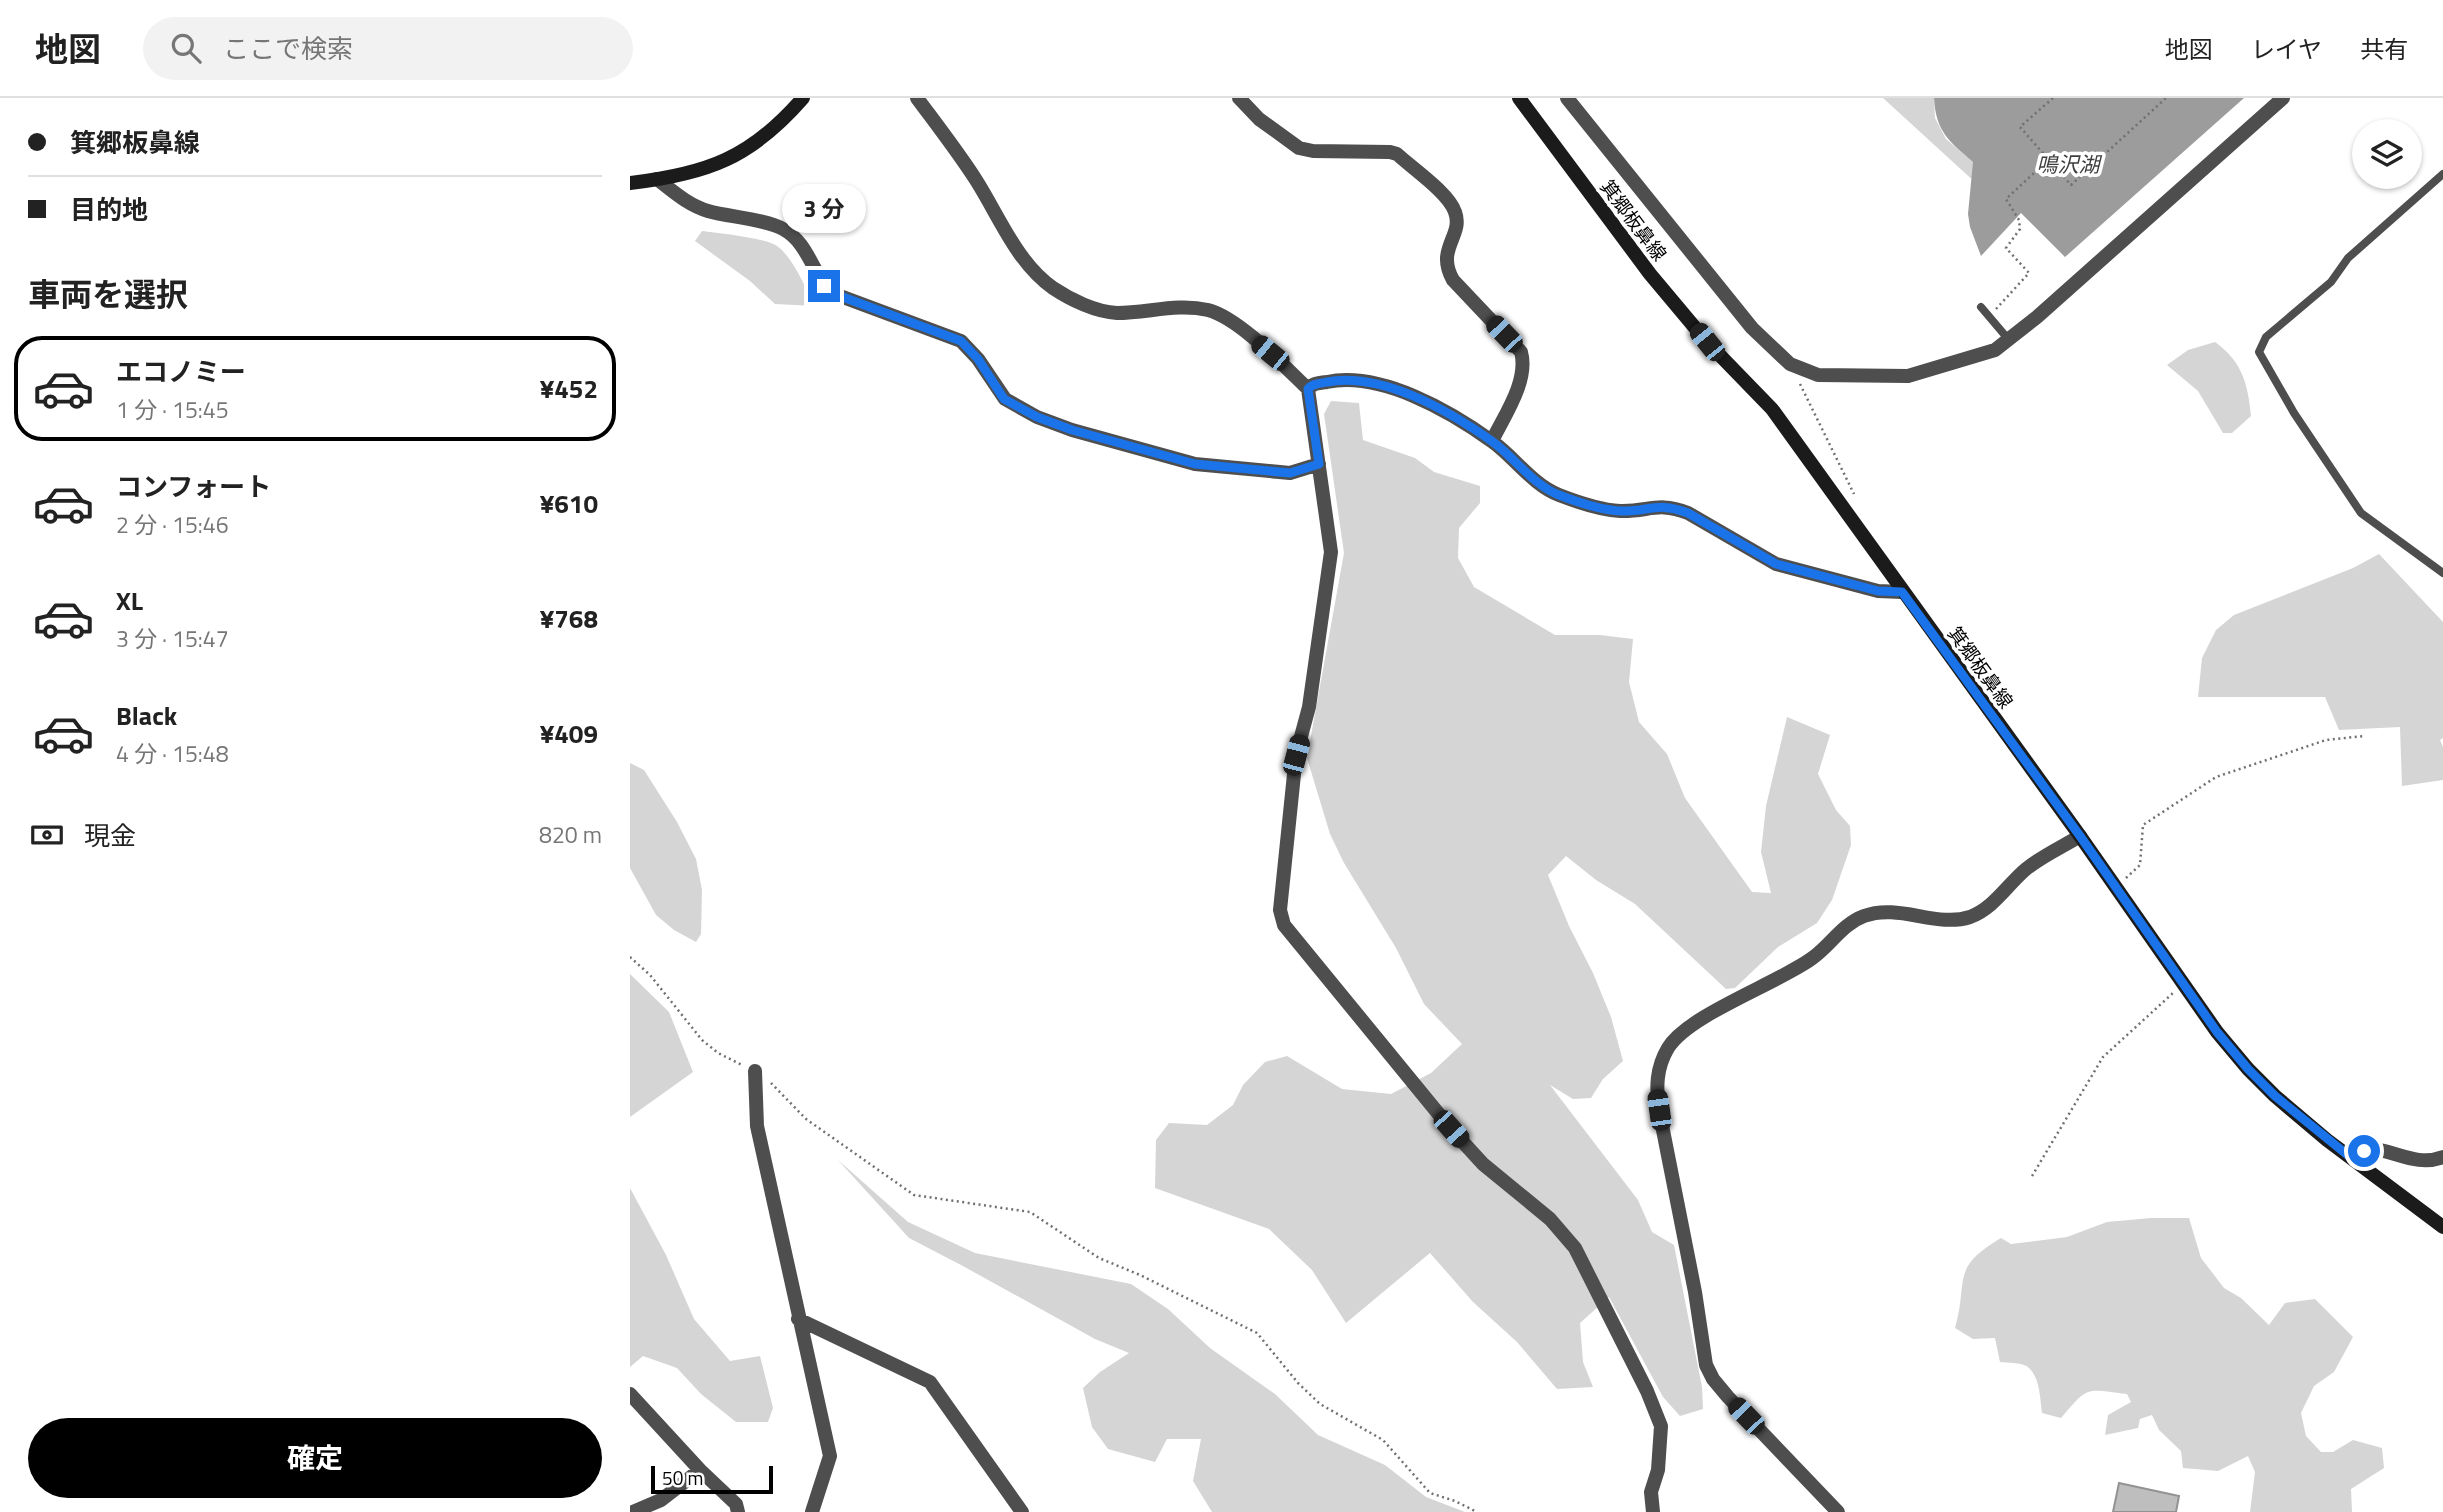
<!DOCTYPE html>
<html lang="ja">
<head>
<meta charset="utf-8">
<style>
	body { margin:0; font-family:"Titillium Web","Noto Sans JP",sans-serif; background:#f2f2f2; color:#222; height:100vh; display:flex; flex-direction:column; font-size:26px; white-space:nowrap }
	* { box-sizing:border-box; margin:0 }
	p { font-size:23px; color:#767676 }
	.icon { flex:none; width:38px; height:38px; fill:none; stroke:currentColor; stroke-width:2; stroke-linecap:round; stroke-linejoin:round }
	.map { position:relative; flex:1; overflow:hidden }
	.details { display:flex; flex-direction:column; background:#fff; width:630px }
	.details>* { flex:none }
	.banner { display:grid; align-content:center; height:154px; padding:0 28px; background:#fff }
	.controls { position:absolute; left:1722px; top:21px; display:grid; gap:14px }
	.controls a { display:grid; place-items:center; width:70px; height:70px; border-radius:50%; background:#fff; box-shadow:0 2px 5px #0004; font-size:35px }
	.scale { position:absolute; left:21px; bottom:18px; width:122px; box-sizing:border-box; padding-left:7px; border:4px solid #000; border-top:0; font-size:19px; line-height:24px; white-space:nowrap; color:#000; -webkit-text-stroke:5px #fff; paint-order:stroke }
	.end { position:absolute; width:32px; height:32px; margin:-16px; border:9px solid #1a73e8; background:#fff; box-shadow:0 0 0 4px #fff }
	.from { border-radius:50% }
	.bubble { position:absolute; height:49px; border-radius:24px; background:#fff; box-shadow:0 2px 5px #0004; font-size:23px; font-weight:700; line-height:49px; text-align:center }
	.car { position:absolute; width:21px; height:42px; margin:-21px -10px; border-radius:9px; box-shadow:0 0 5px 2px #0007; background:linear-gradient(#222 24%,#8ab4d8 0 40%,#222 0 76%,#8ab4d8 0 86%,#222 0) }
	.banner b { display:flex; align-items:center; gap:24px; height:66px; font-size:26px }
	.banner b+b { border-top:2px solid #e0e0e0 }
	.banner i { width:18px; height:18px; background:#222 }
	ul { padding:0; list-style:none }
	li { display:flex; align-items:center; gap:21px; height:105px; margin:0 14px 10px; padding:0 14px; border:4px solid transparent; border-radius:28px }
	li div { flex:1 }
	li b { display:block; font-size:26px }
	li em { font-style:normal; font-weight:700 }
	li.current { border-color:#000 }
	li>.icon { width:63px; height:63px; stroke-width:1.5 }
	h2 { padding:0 28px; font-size:32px; line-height:84px }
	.pay { display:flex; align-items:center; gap:18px; height:77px; padding:0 28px; font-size:26px }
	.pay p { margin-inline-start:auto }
	.action { display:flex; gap:14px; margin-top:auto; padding:14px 28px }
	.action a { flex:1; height:80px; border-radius:42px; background:#000; color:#fff; font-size:28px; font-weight:700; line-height:80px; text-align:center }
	header { display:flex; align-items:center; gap:42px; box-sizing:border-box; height:98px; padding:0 35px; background:#fff; border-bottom:2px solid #e0e0e0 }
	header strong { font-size:33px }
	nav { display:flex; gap:38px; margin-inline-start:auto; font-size:24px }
	.search { width:490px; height:63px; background:#f2f2f2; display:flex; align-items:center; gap:18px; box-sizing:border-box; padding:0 24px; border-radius:38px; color:#767676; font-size:26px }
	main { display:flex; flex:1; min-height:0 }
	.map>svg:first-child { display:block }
	.green { fill:#d5d5d5 }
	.water { fill:#9c9c9c }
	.building { fill:#bebebe; stroke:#929292; stroke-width:2 }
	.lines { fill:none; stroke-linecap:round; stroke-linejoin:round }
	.path { stroke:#707070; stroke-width:2.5; stroke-dasharray:2 3.5; stroke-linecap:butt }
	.service { stroke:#4e4e4e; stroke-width:8 }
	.minor { stroke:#4e4e4e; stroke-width:14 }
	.secondary { stroke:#1b1b1b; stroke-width:14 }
	.route { stroke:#1a73e8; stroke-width:9 }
	.labels { text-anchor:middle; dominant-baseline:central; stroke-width:7; stroke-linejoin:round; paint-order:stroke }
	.street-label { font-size:19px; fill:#000; stroke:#fff }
	.water-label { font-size:21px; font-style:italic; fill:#3d3d3d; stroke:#fff }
</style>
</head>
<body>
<header>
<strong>地図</strong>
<div class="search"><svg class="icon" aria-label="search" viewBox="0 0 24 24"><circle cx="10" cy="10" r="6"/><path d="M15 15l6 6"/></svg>ここで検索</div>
<nav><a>地図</a><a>レイヤ</a><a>共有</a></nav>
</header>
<main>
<section class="details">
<div class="banner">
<b><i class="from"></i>箕郷板鼻線</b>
<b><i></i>目的地</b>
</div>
<h2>車両を選択</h2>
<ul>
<li class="current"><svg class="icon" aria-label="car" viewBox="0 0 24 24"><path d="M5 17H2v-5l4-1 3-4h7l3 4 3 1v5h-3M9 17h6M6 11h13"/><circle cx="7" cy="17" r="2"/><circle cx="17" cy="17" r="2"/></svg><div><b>エコノミー</b><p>1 分 · 15:45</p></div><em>¥452</em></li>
<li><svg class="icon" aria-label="car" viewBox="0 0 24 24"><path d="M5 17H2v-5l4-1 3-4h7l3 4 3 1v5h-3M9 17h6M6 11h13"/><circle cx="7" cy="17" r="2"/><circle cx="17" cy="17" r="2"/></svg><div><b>コンフォート</b><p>2 分 · 15:46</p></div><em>¥610</em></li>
<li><svg class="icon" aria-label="car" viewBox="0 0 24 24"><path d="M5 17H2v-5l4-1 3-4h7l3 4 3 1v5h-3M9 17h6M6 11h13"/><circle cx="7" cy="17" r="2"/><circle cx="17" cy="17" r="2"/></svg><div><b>XL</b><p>3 分 · 15:47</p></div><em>¥768</em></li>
<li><svg class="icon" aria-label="car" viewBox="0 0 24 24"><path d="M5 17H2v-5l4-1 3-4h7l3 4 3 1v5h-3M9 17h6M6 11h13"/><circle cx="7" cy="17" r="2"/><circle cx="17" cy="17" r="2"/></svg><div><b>Black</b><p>4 分 · 15:48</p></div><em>¥409</em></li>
</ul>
<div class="pay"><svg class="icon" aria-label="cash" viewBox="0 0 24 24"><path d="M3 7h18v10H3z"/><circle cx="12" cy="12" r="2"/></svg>現金<p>820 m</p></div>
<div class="action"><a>確定</a></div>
</section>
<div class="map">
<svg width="1813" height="1414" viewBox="0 0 1813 1414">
	<rect width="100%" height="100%" fill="#fff"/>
	<path class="green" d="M1253 0H1304L1305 20 1316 41 1343 64 1347 86Z
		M72 133C88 135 136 140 147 148 162 158 177 192 184 208L145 206 120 183 65 143Z
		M1585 244C1613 264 1618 287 1621 318L1602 335H1593L1568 293 1537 267 1558 252Z
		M701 303 729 305 733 342 785 360 804 374 850 388V405L829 430 828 460 844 489 925 537H970L1003 541 999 584 1009 624 1037 656 1055 700 1122 794 1141 795 1131 754 1136 708 1157 619 1200 637 1188 676 1206 712 1220 728 1221 747 1202 802 1187 825 1148 849 1105 890 1096 891 1005 806 966 782 936 758 918 777 939 828 963 875 981 919 993 963 973 981 961 1000 943 1001 920 987 1008 1102 1022 1134 1044 1147 1072 1289 1073 1311 1050 1318 1033 1299 979 1199 950 1225 953 1264 963 1289 927 1291 887 1244 843 1204 800 1155 716 1225 682 1172 639 1131 525 1090 526 1042 539 1025 577 1027 603 1007 613 987 635 964 657 958 712 991 761 996 801 975 832 946 794 906 766 850 714 765 700 736 677 660 714 455 694 316Z
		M1749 456 1813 524V640L1810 642 1813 649V682L1772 688 1770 629 1709 632 1695 599H1568L1572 560 1586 532 1604 517 1723 470Z
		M0 665 14 672 47 724 66 761 72 792 71 836 66 844 44 832 26 817 0 770Z
		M0 876 39 914 63 974 0 1019Z
		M208 1062 278 1124 345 1155 501 1186 538 1211 580 1250 645 1296 688 1337 755 1367 796 1399 835 1414H582L563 1383 571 1341H537L525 1364 478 1351 462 1329 453 1290 470 1274 499 1255 465 1241 331 1167 279 1140Z
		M0 1090 36 1157 64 1221 100 1263 130 1258 143 1310 138 1324H106L71 1296 47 1270 13 1258 0 1269Z
		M1521 1120H1559L1571 1160 1594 1190 1611 1200 1639 1227 1655 1205 1685 1201 1723 1239 1704 1274 1684 1288 1671 1315 1676 1338 1691 1354H1703L1723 1342 1752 1350 1754 1370 1721 1391 1722 1414H1620L1625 1374 1618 1358 1588 1373 1553 1370 1551 1353 1529 1332 1522 1317 1510 1321 1508 1330 1475 1337 1478 1317 1501 1304 1497 1296C1455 1291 1459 1287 1431 1320L1412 1315C1410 1301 1410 1280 1399 1270 1393 1264 1378 1265 1370 1264L1365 1240 1343 1241 1325 1230C1339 1182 1319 1171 1371 1140L1381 1146 1437 1139 1477 1124Z"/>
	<path class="water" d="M1304 0H1614L1435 159 1391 115 1351 158 1340 129 1338 116 1343 64C1319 43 1306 34 1304 0Z"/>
	<path class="building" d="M1489 1385 1549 1398 1546 1414H1483Z"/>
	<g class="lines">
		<path class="path" d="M1423 0 1390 29 1441 87 1536 0
			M1366 211 1399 175 1376 150 1390 131 1389 122 1376 101 1419 61
			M1170 286 1224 396
			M1496 780 1510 767 1513 727 1586 679 1696 642 1734 638
			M0 859 20 877 72 942 88 955 112 967
			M141 985 176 1021 284 1097 400 1114 469 1160 510 1177 627 1235 668 1285 690 1306 753 1342 800 1395 825 1403 847 1414
			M1402 1078 1473 959 1543 895"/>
		<path class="service" d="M1813 76 1718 160 1701 184 1636 239 1629 254 1664 315 1731 415 1813 475
			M1351 209 1379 242"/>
		<path class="minor" d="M287 0C307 27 328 54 346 82 369 118 387 165 423 190 441 202 466 214 487 215 518 215 547 205 578 212 609 220 654 268 678 291
			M609 0 629 21 669 50 683 53 760 54 767 56C782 70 819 95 825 114 834 138 805 150 823 182L891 254C899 283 874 318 862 343
			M937 0 1122 230 1160 266 1188 277 1278 278 1365 252 1407 219 1653 0
			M27 81C44 94 58 107 78 113 99 119 135 121 153 131 179 145 182 176 202 195L331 243 348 261 375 301 407 319 442 332 565 366 660 375 689 366
			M125 973 127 1028 200 1358 182 1414
			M1725 1063 1739 1050C1766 1053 1787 1069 1813 1059
			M168 1221 300 1284 392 1414
			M0 1296 70 1372 106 1406 108 1414
			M3 1414 31 1402 70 1372
			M1023 1414 1021 1394 1028 1372 1031 1328 1017 1293 945 1150 920 1121 853 1066 821 1031 654 827 650 812 666 657 679 609 701 454 678 291C683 285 689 285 697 284 751 273 820 313 863 344 885 360 903 387 929 397 947 404 971 412 990 413 1019 414 1027 403 1058 415L1146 466 1248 493 1272 494
			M1208 1414 1098 1299 1083 1281 1076 1267 1065 1194 1029 1012C1026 990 1026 970 1038 950 1058 917 1146 886 1181 861 1200 848 1212 826 1234 818 1269 805 1306 830 1340 819 1364 810 1377 787 1396 771 1412 758 1432 749 1450 738"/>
		<path class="secondary" d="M889 0 1020 176 1077 244 1142 311 1450 738 1587 934 1618 971 1645 998 1697 1042 1813 1129
			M0 85C77 76 121 60 173 0"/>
	</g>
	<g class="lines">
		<path class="route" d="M194 188 202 195 331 243 348 261 374 301 407 319 442 332 565 366 660 375 689 366 678 291C683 285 689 286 697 284 752 274 819 313 863 344 885 360 903 387 929 397 947 404 971 412 990 413 1019 414 1027 403 1058 415L1146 466 1248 493 1272 494 1450 738 1587 934 1618 971 1645 998 1725 1063 1734 1053"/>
	</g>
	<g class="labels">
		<g class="street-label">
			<text transform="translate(1004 122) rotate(53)">箕郷板鼻線</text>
			<text transform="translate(1351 569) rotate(54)">箕郷板鼻線</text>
		</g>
		<g class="water-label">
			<text x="1438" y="66">鳴沢湖</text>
		</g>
	</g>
</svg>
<div class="controls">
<a><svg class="icon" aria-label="layers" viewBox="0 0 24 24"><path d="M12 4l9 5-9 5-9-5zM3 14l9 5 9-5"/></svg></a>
</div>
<div class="scale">50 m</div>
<i class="end from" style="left:1734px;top:1053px"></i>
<i class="end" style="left:194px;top:188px"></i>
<div class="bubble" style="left:152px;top:86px;width:84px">3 分</div>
<i class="car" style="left:874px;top:236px;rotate:316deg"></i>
<i class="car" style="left:1077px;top:244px;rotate:321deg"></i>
<i class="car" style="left:640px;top:255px;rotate:309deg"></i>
<i class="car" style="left:666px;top:657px;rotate:15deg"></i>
<i class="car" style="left:1029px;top:1012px;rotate:352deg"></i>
<i class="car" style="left:821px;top:1031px;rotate:138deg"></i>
<i class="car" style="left:1116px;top:1318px;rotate:316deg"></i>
</div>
</main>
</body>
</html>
